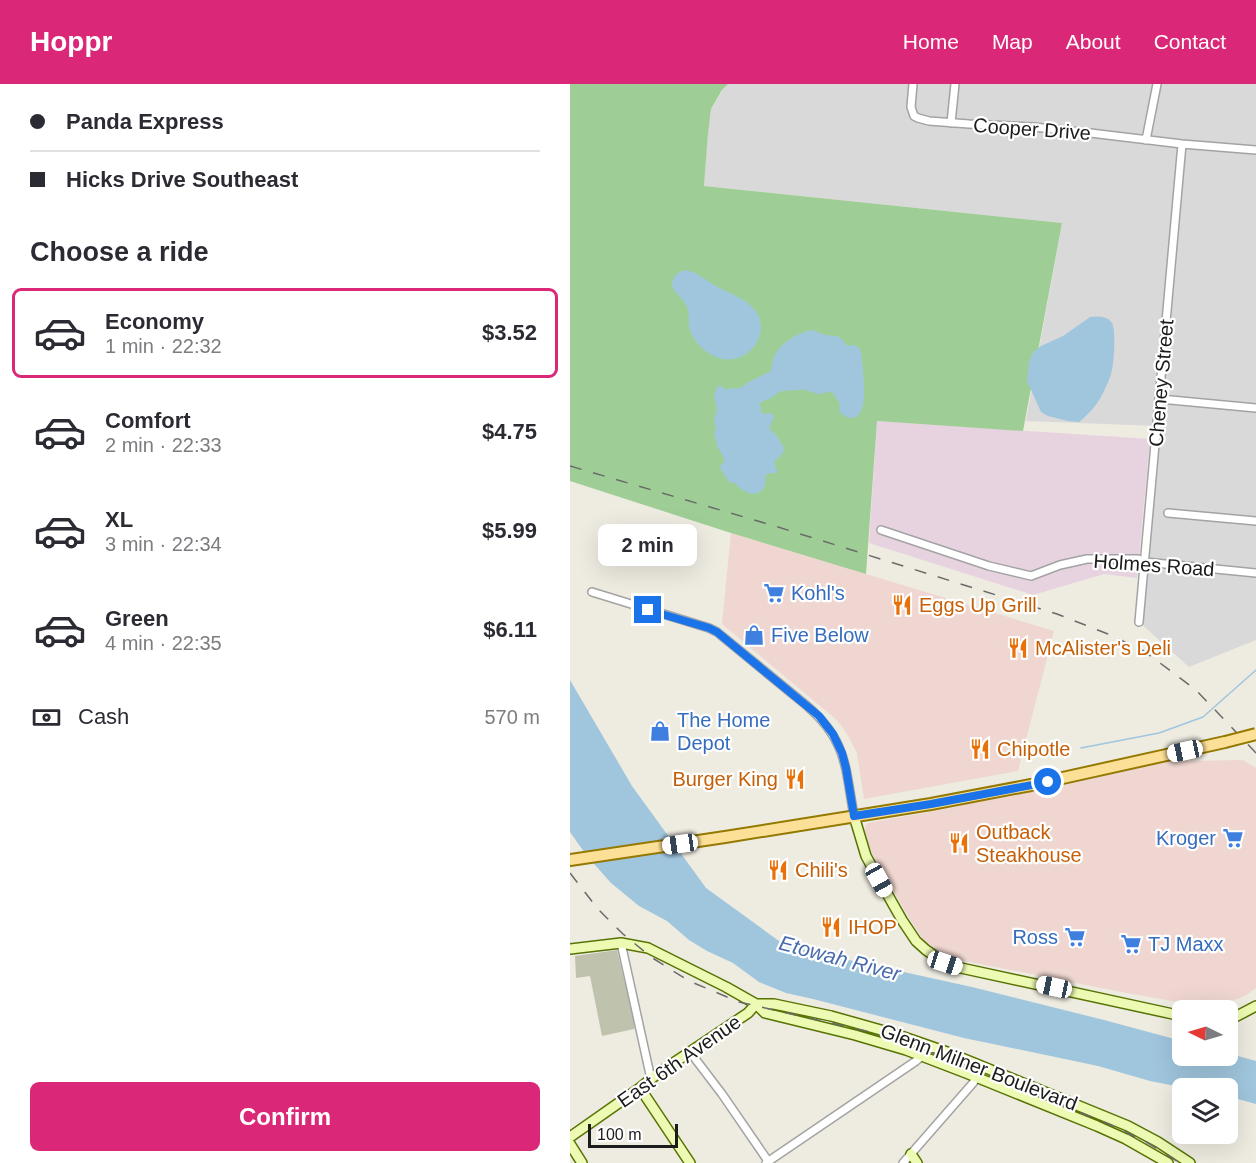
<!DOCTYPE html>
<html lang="en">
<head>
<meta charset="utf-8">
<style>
	body { margin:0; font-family:Arial,sans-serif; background:#f7f7f7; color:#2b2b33; height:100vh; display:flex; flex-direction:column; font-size:22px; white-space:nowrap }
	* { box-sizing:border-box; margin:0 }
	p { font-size:20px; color:#7c7c81 }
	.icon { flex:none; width:33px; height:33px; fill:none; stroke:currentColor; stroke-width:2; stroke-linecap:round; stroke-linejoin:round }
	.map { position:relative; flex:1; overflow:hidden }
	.details { display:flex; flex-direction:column; background:#fff; width:570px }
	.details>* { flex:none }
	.guide { display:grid; align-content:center; height:132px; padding:0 30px; background:#fff }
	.needle { width:39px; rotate:275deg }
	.buttons { position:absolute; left:602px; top:916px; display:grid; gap:12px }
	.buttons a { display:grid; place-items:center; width:66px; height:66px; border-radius:9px; background:#fff; box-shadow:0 6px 24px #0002; font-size:30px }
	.scale { position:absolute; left:18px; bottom:15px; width:90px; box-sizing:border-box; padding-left:6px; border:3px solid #1c1c1c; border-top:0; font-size:16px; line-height:21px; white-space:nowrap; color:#1c1c1c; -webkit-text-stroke:4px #fff; paint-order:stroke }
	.end { position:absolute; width:27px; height:27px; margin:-14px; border:8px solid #1a73e8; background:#fff; box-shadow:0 0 0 3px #fff }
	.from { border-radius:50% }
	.bubble { position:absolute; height:42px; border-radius:9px; background:#fff; box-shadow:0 6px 24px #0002; font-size:20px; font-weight:800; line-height:42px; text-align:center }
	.car { position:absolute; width:18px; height:36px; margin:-18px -9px; border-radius:8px; box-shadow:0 0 4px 2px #0007; background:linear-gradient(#fff 24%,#345 0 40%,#fff 0 76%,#345 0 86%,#fff 0) }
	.guide b { display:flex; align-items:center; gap:21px; height:57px; font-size:22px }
	.guide b+b { border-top:2px solid #e1e1e2 }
	.guide i { width:15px; height:15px; background:#2b2b33 }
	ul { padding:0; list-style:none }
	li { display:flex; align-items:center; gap:18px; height:90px; margin:0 12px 9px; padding:0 18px; border:3px solid transparent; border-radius:9px }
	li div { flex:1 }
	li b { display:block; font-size:22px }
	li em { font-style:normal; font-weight:800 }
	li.active { border-color:#db2777 }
	li>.icon { width:54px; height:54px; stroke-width:1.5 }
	h2 { padding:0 30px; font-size:27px; line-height:72px }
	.pay { display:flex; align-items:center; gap:15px; height:66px; padding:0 30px; font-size:22px }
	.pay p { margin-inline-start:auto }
	.button { display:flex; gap:12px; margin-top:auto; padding:12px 30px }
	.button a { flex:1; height:69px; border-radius:9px; background:#db2777; color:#fff; font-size:24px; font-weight:800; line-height:69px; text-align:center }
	header { display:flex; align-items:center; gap:36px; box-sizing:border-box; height:84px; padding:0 30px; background:#db2777; color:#fff }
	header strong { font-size:28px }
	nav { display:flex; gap:33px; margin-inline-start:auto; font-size:21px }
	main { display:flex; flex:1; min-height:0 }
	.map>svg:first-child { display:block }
	.residential { fill:#dad9d9 }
	.commercial { fill:#efd6d0 }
	.industrial { fill:#e7d3e0 }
	.construction { fill:#bfc2ad }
	.forest { fill:#9ece95 }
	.water { fill:#a0c6dd }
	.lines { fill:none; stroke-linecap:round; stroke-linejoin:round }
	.stream { stroke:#a0c6dd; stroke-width:1.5 }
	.street-casing { stroke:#a3a3a3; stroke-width:10 }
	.secondary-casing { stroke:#577303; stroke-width:12 }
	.primary-casing { stroke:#947900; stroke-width:14 }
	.street { stroke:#fff; stroke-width:7 }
	.secondary { stroke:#ecfab3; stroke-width:9 }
	.primary { stroke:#fde097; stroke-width:10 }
	.rail { stroke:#6a6a6a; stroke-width:1.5; stroke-dasharray:12 12; stroke-linecap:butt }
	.primary-bridge-casing { stroke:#947900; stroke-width:14; stroke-linecap:butt }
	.primary-bridge { stroke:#fde097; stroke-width:10 }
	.route { stroke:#1a73e8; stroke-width:8 }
	.labels { text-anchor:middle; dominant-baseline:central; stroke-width:4.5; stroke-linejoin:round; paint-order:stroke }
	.street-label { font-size:20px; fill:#1c1c1c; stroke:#fff }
	.shop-label { font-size:20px; fill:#366cbe; stroke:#fff; text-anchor:start }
	.food-label { font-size:20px; fill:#c56008; stroke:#fff; text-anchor:start }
	.water-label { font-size:21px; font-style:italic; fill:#486bad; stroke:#fff }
</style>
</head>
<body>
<header>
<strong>Hoppr</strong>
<nav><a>Home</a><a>Map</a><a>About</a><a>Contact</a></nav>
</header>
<main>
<section class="details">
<div class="guide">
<b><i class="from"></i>Panda Express</b>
<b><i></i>Hicks Drive Southeast</b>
</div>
<h2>Choose a ride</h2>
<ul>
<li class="active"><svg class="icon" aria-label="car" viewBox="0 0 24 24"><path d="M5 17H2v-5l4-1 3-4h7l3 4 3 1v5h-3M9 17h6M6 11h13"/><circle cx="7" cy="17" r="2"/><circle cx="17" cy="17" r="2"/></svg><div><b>Economy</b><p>1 min · 22:32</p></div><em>$3.52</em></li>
<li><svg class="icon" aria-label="car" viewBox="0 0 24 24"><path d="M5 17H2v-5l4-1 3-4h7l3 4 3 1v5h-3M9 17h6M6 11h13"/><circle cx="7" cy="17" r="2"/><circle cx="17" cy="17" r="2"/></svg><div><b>Comfort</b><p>2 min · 22:33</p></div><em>$4.75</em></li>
<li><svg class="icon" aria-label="car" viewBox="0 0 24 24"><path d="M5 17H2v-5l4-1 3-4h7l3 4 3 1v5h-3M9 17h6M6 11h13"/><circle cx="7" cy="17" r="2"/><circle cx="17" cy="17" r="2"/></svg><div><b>XL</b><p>3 min · 22:34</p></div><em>$5.99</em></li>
<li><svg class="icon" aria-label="car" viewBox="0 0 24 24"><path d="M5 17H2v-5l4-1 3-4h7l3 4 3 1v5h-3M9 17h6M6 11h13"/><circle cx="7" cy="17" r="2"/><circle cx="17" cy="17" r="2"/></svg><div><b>Green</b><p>4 min · 22:35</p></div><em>$6.11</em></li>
</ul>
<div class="pay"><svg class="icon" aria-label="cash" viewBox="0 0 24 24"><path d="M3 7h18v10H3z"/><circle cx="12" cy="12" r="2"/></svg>Cash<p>570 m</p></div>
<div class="button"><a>Confirm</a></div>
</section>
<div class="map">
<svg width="686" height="1079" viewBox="0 0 686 1079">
	<rect width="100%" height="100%" fill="#eeebe1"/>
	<path class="residential" d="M157 0H686V556L619 583 569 538 587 342 456 337 492 139 134 102 138 49 141 25 154 4Z"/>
	<path class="commercial" d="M161 449 484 547 448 687 294 715 287 669 277 650 267 636 152 540Z
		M673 676 686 684V904L675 912 643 924 551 908 370 872 356 859 342 839 303 772 294 748 295 743 298 739 382 724 461 701 562 678Z"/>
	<path class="industrial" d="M307 337 580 355 567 494 534 490 463 511 299 459Z"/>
	<path class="construction" d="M47 866 65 941 64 945 32 952 20 892 6 894 5 872Z"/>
	<path class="forest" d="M0 0H158L152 6 141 25 138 50 134 102 492 139 453 347 307 337 296 490 161 449 0 397Z"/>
	<path class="water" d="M117 186C127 189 133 194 141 199 155 208 174 213 185 226 203 250 177 283 149 274 136 270 121 256 119 242 118 236 120 229 117 223 114 212 95 207 105 192 108 188 112 187 117 186Z
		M520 233C527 232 538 232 542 239 546 246 544 278 542 286 540 295 535 305 531 313 525 323 518 331 509 338L498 337 478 332 471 328 457 297 459 278 463 268 471 262 493 252Z
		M242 246C247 247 251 250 256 251 269 253 269 250 277 262 284 261 287 260 291 267 292 281 300 326 286 333 278 336 274 332 269 327L270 320 263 309C254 307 254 310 249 310 245 310 239 306 235 306 228 305 220 307 211 307L201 314 193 317 189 320 191 323V328L195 330 201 329 204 333 199 344 207 352 214 364 213 369 204 378 206 386 209 388 196 390C195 394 196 398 195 401 188 417 172 408 165 399H160L151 386 150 382 154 378V374L148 364 144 350 146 344 144 336 147 326 144 310 148 302H151L155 305 169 304 174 302 177 299 201 287C202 282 202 278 204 273 210 259 227 249 242 246Z
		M0 596 62 702 136 804 209 857 238 867 402 903 534 936 612 957V972H657V969L686 977V1020L657 1012V1005H621L580 997 528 982 394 954 243 915 216 909 189 898 163 879 137 867 119 856 97 837 69 822 41 799 17 772 0 748Z"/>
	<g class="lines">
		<path class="stream" d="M511 664 589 649 633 633 686 586"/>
		<g class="street-casing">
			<path id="street" d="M343 0 341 23 344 32 348 34 359 37 399 40 463 43 512 48 612 60 686 66
				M381 39 385 0
				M576 56 587 0
				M590 315 686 324
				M598 429 686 437
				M311 446 419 482 461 492 490 481 517 475H568L575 478 686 489
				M22 508 139 544 147 548 236 621C277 656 275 682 284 732
				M569 538 612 60
				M51 859 81 995
				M120 968 152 1010 198 1077
				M196 1079 346 977 363 963
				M333 1079 403 999 413 982"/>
		</g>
		<g class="secondary-casing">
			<path id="secondary" d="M284 732 296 772 302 783 332 836 346 857 356 866 375 879 391 884 612 932
				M0 865 51 859 78 864 156 903 186 920 195 929 285 951 336 966 396 989 527 1042 556 1055 598 1079
				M186 920H204L261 932 325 950 377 968 558 1042 588 1058 620 1079
				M657 935 667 932 686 922
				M70 1004 120 1079
				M0 1053 70 1004 87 990 178 929 186 920
				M0 1060 12 1079
				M341 1070 347 1079"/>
		</g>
		<g class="primary-casing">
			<path id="primary" d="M0 776 155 753 361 720 461 701 655 658"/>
		</g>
		<use href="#street" class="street"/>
		<use href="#secondary" class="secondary"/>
		<use href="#primary" class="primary"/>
		<path class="rail" d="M0 382 208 443 487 530 538 550 574 567 626 606 686 669
			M0 789 28 825 53 850 81 873 119 897 169 918 296 947 326 956 370 972 539 1040 578 1059 610 1079"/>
		<g class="primary-bridge-casing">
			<path id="primary-bridge" d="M655 658 686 650"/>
		</g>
		<use href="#primary-bridge" class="primary-bridge"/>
	</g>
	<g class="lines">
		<path class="route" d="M78 526 139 544 147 548 249 632 263 650 272 669 276 684 284 732 361 720 478 698"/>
	</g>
	<defs>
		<g id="supermarket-bare" transform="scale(1.62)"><path d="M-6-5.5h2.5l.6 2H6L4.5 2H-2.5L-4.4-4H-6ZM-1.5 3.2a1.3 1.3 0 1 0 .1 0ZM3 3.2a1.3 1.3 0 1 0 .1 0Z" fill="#3f7fe0" stroke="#fff" stroke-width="2.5" paint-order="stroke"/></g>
		<g id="restaurant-bare" transform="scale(1.62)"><path d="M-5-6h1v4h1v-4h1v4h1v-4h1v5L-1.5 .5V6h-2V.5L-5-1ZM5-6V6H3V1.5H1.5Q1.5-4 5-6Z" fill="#e8710a" stroke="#fff" stroke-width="2.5" paint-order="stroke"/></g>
		<g id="shop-bare" transform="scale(1.62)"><path d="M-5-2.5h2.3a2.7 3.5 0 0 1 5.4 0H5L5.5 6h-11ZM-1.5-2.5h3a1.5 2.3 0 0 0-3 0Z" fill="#3f7fe0" stroke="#fff" stroke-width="2.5" paint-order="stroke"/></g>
	</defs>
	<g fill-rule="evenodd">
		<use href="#supermarket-bare" x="204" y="509"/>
		<use href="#restaurant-bare" x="332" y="521"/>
		<use href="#shop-bare" x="184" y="551"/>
		<use href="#restaurant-bare" x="448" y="564"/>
		<use href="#shop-bare" x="90" y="647"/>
		<use href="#restaurant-bare" x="410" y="665"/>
		<use href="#restaurant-bare" x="225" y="695"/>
		<use href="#supermarket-bare" x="663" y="754"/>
		<use href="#restaurant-bare" x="389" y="759"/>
		<use href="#restaurant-bare" x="208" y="786"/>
		<use href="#restaurant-bare" x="261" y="843"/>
		<use href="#supermarket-bare" x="505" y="853"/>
		<use href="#supermarket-bare" x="561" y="860"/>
	</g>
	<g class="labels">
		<g class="street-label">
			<text transform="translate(462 45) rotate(4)">Cooper Drive</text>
			<text transform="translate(591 299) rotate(-85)">Cheney Street</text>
			<text transform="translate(584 481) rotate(4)">Holmes Road</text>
			<text transform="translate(109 977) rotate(-35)">East 6th Avenue</text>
			<text transform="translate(409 983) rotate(21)">Glenn Milner Boulevard</text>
		</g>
		<g class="shop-label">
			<text x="221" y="509">Kohl's</text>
			<text x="201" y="551">Five Below</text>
			<text x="107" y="636">The Home<tspan x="107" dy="23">Depot</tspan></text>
			<text x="646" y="754" text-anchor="end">Kroger</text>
			<text x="488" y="853" text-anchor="end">Ross</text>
			<text x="578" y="860">TJ Maxx</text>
		</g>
		<g class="food-label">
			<text x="349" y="521">Eggs Up Grill</text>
			<text x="465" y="564">McAlister's Deli</text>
			<text x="427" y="665">Chipotle</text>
			<text x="208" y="695" text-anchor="end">Burger King</text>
			<text x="406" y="748">Outback<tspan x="406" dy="23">Steakhouse</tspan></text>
			<text x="225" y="786">Chili's</text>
			<text x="278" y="843">IHOP</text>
		</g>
		<g class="water-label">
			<text transform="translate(270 874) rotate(15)">Etowah River</text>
		</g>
	</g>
</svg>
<div class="buttons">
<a><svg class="needle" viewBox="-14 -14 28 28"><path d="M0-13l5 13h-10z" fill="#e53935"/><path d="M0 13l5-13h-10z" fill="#7c7c81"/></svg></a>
<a><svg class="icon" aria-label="layers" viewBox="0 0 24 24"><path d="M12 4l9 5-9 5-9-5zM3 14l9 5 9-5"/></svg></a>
</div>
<div class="scale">100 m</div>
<i class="end from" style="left:478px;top:698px"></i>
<i class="end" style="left:78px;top:526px"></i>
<div class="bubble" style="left:28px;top:440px;width:99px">2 min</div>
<i class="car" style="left:615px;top:667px;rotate:258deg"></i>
<i class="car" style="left:110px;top:760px;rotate:262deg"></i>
<i class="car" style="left:309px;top:796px;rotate:151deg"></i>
<i class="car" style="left:375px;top:879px;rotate:108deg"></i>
<i class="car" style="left:484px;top:903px;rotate:282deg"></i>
</div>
</main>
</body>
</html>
